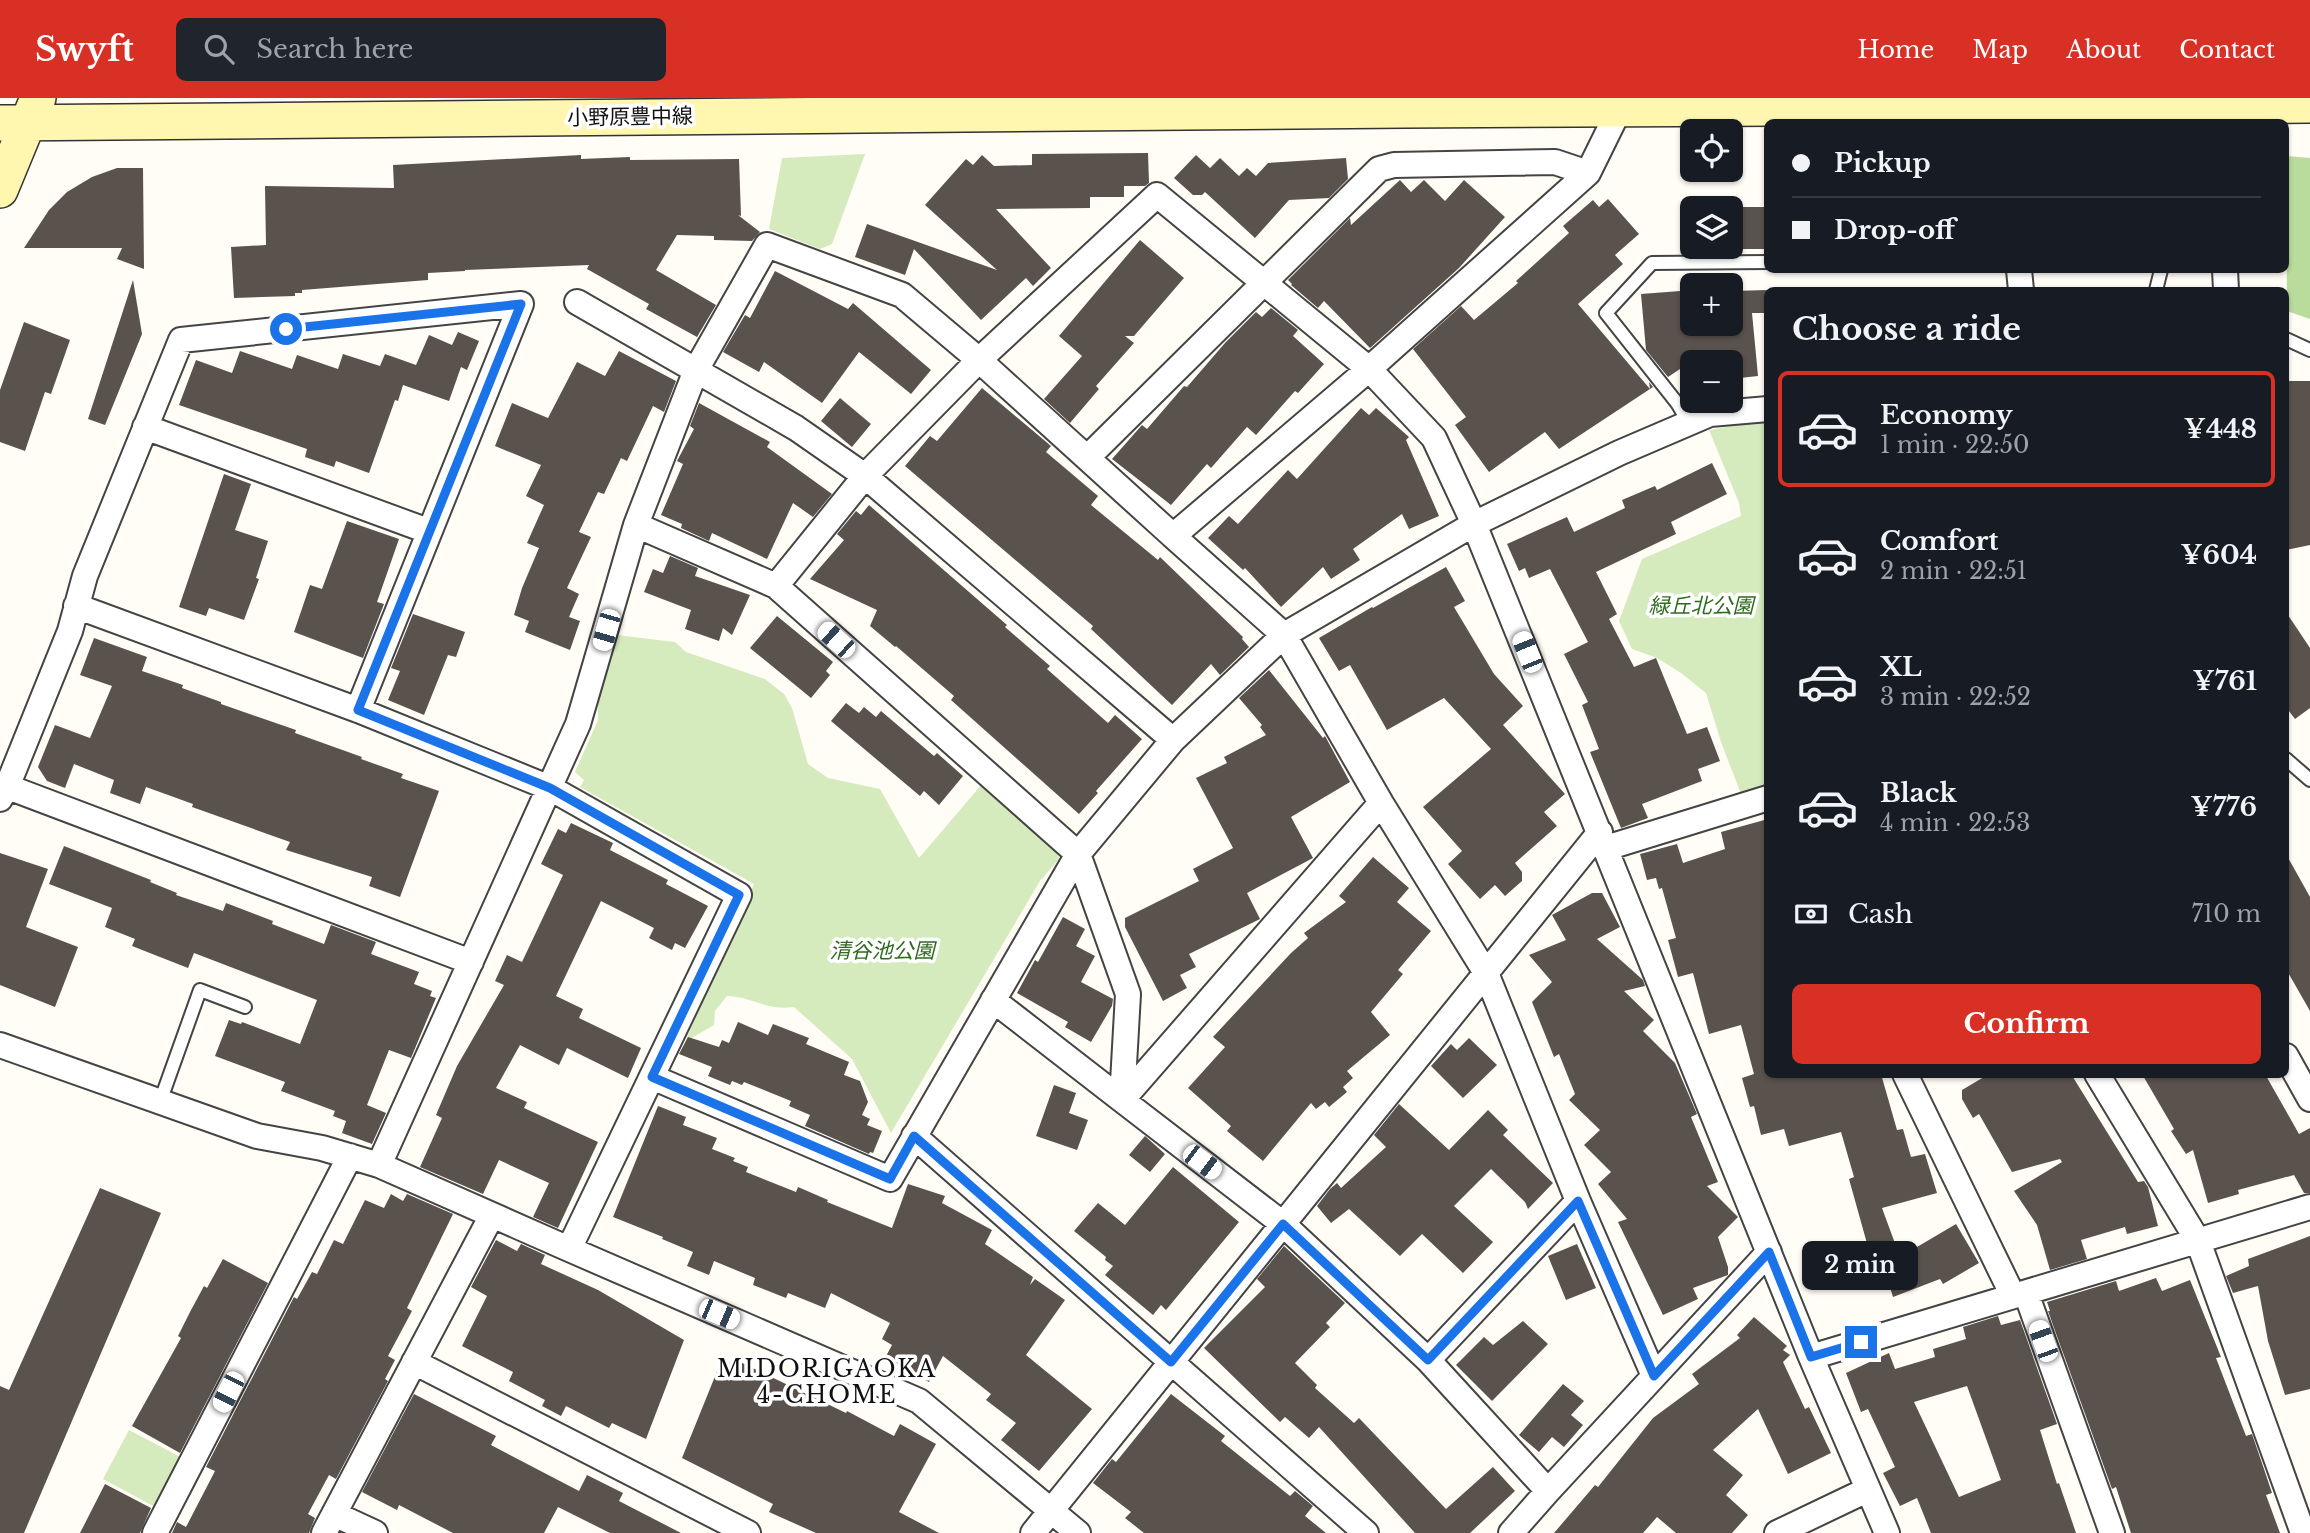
<!DOCTYPE html>
<html lang="en">
<head>
<meta charset="utf-8">
<style>
	body { margin:0; font-family:"Libre Baskerville","Noto Sans JP",serif; background:#20242c; color:#f1f3f6; height:100vh; display:flex; flex-direction:column; font-size:26px; white-space:nowrap }
	* { box-sizing:border-box; margin:0 }
	p { font-size:23px; color:#9ea1a6 }
	.icon { flex:none; width:38px; height:38px; fill:none; stroke:currentColor; stroke-width:2; stroke-linecap:round; stroke-linejoin:round }
	.map { position:relative; flex:1; overflow:hidden }
	.sheet { position:absolute; left:1764px; top:189px; width:525px; height:791px; display:flex; flex-direction:column; background:#171b24; border-radius:10px; box-shadow:0 2px 5px #0004 }
	.sheet>* { flex:none }
	.guide { position:absolute; left:1764px; top:21px; width:525px; height:154px; border-radius:10px; box-shadow:0 2px 5px #0004; display:grid; align-content:center; height:154px; padding:0 28px; background:#171b24 }
	.controls { position:absolute; left:1680px; top:21px; display:grid; gap:14px }
	.controls a { display:grid; place-items:center; width:63px; height:63px; border-radius:10px; background:#171b24; box-shadow:0 2px 5px #0004; font-size:35px }
	.end { position:absolute; width:32px; height:32px; margin:-16px; border:9px solid #1a73e8; background:#fff; box-shadow:0 0 0 4px #fff }
	.from { border-radius:50% }
	.bubble { position:absolute; height:49px; border-radius:10px; background:#171b24; box-shadow:0 2px 5px #0004; font-size:23px; font-weight:700; line-height:49px; text-align:center }
	.car { position:absolute; width:21px; height:42px; margin:-21px -10px; border-radius:9px; box-shadow:0 0 5px 2px #0007; background:linear-gradient(#fff 24%,#345 0 40%,#fff 0 76%,#345 0 86%,#fff 0) }
	.guide b { display:flex; align-items:center; gap:24px; height:66px; font-size:26px }
	.guide b+b { border-top:2px solid #363941 }
	.guide i { width:18px; height:18px; background:#f1f3f6 }
	ul { padding:0; list-style:none }
	li { display:flex; align-items:center; gap:21px; height:116px; margin:0 14px 10px; padding:0 14px; border:4px solid transparent; border-radius:10px }
	li div { flex:1 }
	li b { display:block; font-size:26px }
	li em { font-style:normal; font-weight:700 }
	li.selected { border-color:#d93025 }
	li>.icon { width:63px; height:63px; stroke-width:1.5 }
	h2 { padding:0 28px; font-size:32px; line-height:84px }
	.pay { display:flex; align-items:center; gap:18px; height:77px; padding:0 28px; font-size:26px }
	.pay p { margin-inline-start:auto }
	.cta { display:flex; gap:14px; margin-top:auto; padding:14px 28px }
	.cta a { flex:1; height:80px; border-radius:10px; background:#d93025; color:#fff; font-size:28px; font-weight:700; line-height:80px; text-align:center }
	header { display:flex; align-items:center; gap:42px; box-sizing:border-box; height:98px; padding:0 35px; background:#d93025; color:#fff }
	header strong { font-size:33px }
	nav { display:flex; gap:38px; margin-inline-start:auto; font-size:24px }
	.search { width:490px; height:63px; background:#20242c; display:flex; align-items:center; gap:18px; box-sizing:border-box; padding:0 24px; border-radius:10px; color:#9ea1a6; font-size:26px }
	.map>svg:first-child { display:block }
	.green { fill:#d5ebbd }
	.forest { fill:#b9dc9c }
	.building { fill:#5a524d; fill-rule:evenodd }
	.lines { fill:none; stroke-linecap:round; stroke-linejoin:round }
	.lane-casing { stroke:#444; stroke-width:16 }
	.street-casing { stroke:#444; stroke-width:28 }
	.secondary-casing { stroke:#333; stroke-width:38 }
	.lane { stroke:#fff; stroke-width:12 }
	.street { stroke:#fff; stroke-width:24 }
	.secondary { stroke:#fff6b0; stroke-width:35 }
	.route { stroke:#1a73e8; stroke-width:9 }
	.labels { text-anchor:middle; dominant-baseline:central; stroke-width:7; stroke-linejoin:round; paint-order:stroke }
	.street-label { font-size:21px; fill:#111; stroke:#fff }
	.park-label { font-size:21px; font-style:italic; fill:#2f6b1f; stroke:#fff }
	.neighbourhood-label { font-size:23px; letter-spacing:2px; fill:#111; stroke:#fff }
</style>
</head>
<body>
<header>
<strong>Swyft</strong>
<div class="search"><svg class="icon" aria-label="search" viewBox="0 0 24 24"><circle cx="10" cy="10" r="6"/><path d="M15 15l6 6"/></svg>Search here</div>
<nav><a>Home</a><a>Map</a><a>About</a><a>Contact</a></nav>
</header>
<div class="map">
<svg width="2310" height="1435" viewBox="0 0 2310 1435">
	<rect width="100%" height="100%" fill="#fffdf5"/>
	<path class="green" d="M865 56 832 146 820 151 769 131 782 60Z
		M1749 325H1767V689L1741 696 1721 644 1706 595 1681 575 1657 560 1632 551 1619 523 1642 461 1741 418 1739 405 1709 332Z
		M617 537 675 544 686 554 765 581 784 596 792 610 808 666 828 680 880 691 919 760 983 685 1057 748 1059 761 1040 783 891 1035 852 961 794 909C767 913 753 899 727 898L715 913 714 927 685 944 754 786 580 689 584 682 575 674 598 622V590Z
		M129 1332 184 1361 157 1410 103 1381Z"/>
	<path class="forest" d="M2286 58 2310 60V221L2287 213Z"/>
	<path class="building" d="M1148 55 1149 85 1145 88H1124V99H1090V110L996 111 1051 170 1033 188 1026 180 981 222 914 151 905 177 855 159 867 126 997 172 925 107 966 61 973 67 982 57 994 68 1032 67V56Z
		M581 57V61L630 59V62L739 61 741 118 738 117 760 134 752 143 714 142V138L677 137 656 172 716 207 697 239 646 211 649 206 587 171 589 167 465 172V173L428 175V182L302 192V195H295V198L234 200 231 149 266 147 265 88 394 90 393 67Z
		M1196 57 1210 70 1220 60 1239 78 1247 70 1256 78 1268 65 1346 60 1348 81 1329 100 1289 102 1255 140 1205 94 1202 97H1193L1174 80Z
		M117 70H143L144 171 117 161 122 150H24L49 112 67 94 92 79Z
		M1400 82 1411 94 1424 82 1445 103 1464 82 1505 119 1459 170 1370 250 1324 203 1318 210 1291 187 1292 186 1288 182 1350 120 1351 127Z
		M1608 101 1639 136 1615 157 1623 166 1578 206 1650 291 1649 284 1653 289 1559 351 1545 334 1489 374 1455 327 1466 319 1413 251 1461 208 1474 222 1518 185 1516 183 1569 135 1563 128 1593 102 1599 109Z
		M1711 109H1768V151H1711V149H1731V110Z
		M1140 142 1184 180 1134 238H1125L1134 245 1096 288 1099 291 1070 325 1044 301 1082 258 1059 238Z
		M775 173 848 211 853 205 931 272 911 296 859 254 822 305 764 264 759 274 723 254 745 217 750 220Z
		M133 182 142 236 105 327 88 321Z
		M1768 192V215H1752L1758 278 1731 281V264H1692V284L1689 265 1668 279 1646 252 1641 196 1680 193V195H1692V226H1731V193Z
		M1271 210 1298 232 1293 238 1324 266 1298 295 1295 293 1256 337 1247 329 1211 370 1207 366 1171 407 1112 361 1142 327 1147 331 1184 288 1187 289 1225 245 1256 214 1262 219Z
		M24 224 70 242 51 296 45 294 25 353 0 344V292Z
		M458 234 479 243 467 272 461 269 449 303 403 287 398 303 395 302 369 375 336 363 334 369 305 359 307 351 179 307 196 262 232 275 240 253 292 271 297 257 338 271 343 256 380 268 385 256 416 267 429 237 452 247Z
		M619 253 676 283 664 314 653 308 627 363 621 360 604 396 598 394 579 434 591 439 567 490 579 496 569 519 580 523 570 552 525 534 529 523 514 517 522 490 539 450 527 445 544 407 526 398 541 367 495 348 512 305 548 320 577 264 605 278Z
		M2286 283H2310V447L2286 452Z
		M982 290 1051 348 1046 354 1098 398 1091 407 1158 462 1160 459 1243 539 1242 541 1249 549 1220 577 1211 566 1172 607 1091 531 1093 528 905 368 930 338 937 343Z
		M840 300 871 326 852 349 821 323Z
		M699 305 770 344 767 349 832 396 813 419 793 405 767 461 712 435 709 443 681 430 682 426 661 417 683 366 677 363 694 331 690 328Z
		M1361 310 1369 317 1376 310 1409 339 1406 342 1439 418 1409 431 1402 416 1353 451 1360 462 1331 481 1323 469 1281 509 1245 470 1243 472 1208 440 1229 418 1238 426 1288 372 1297 381Z
		M1712 365 1727 396 1671 424 1676 436 1596 474 1617 516 1609 521 1634 569 1656 560 1687 636 1707 629 1720 663 1698 671 1702 683 1642 706 1648 720 1621 730 1590 654 1599 651 1582 607 1588 604 1564 556 1588 544 1550 471 1529 480 1525 470 1519 473 1507 446 1567 419 1574 434 1625 410 1622 402 1655 388 1657 392Z
		M224 376 251 386 235 432 268 443 256 480 259 481 244 522 209 510 206 518 179 509Z
		M869 407 1007 527 1005 529 1050 568 1047 571 1108 625 1115 617 1142 641 1096 693 1098 695 1079 716 951 602 954 598 896 548 895 549 870 528 877 512 810 481 844 442 837 436 856 413 861 417Z
		M347 423 399 441 377 504 384 506 363 560 294 534 310 487 322 491Z
		M670 458 698 470 695 478 750 497 732 537 723 530 719 543 685 531 691 512 644 494 653 471 663 475Z
		M1446 469 1465 503 1454 509 1494 576 1523 608 1503 627 1565 696 1544 714 1557 728 1515 765 1522 774V783L1505 798 1495 787 1480 801 1448 766 1462 753 1423 709 1491 651 1444 600 1387 632 1350 567 1339 573 1319 540 1372 509 1373 510Z
		M2286 514 2310 550V610L2295 621 2286 609Z
		M413 516 465 534 456 559 448 557 424 617 388 602 400 573 391 570Z
		M777 518 833 564 826 573 830 577 811 600 750 550Z
		M94 540 147 559 142 573 183 587 182 590 221 604V606L296 632 295 635 362 659 361 661 403 676 401 680 439 693 400 799 369 788 372 779 286 752 290 744 192 709 193 706 146 689 140 706 110 695 114 682 74 666 65 690 47 683 38 669 55 627 90 640 112 588 80 577Z
		M1269 572 1323 640 1325 638 1350 684 1291 719 1313 760 1247 795 1260 821 1189 856 1196 869 1180 877 1187 890 1163 903 1125 829V820L1199 783 1193 771 1233 750 1196 680 1227 665 1224 659 1266 637 1260 629 1262 627 1239 600Z
		M846 605 859 615 864 609 876 619 881 613 934 658 937 655 963 678 939 707 924 693 920 698 831 623Z
		M1768 721V976H1881L1897 1032 1903 1031 1911 1059 1925 1056 1937 1095 1882 1110 1900 1159 1956 1126 1979 1165 1943 1186 1940 1181 1893 1199 1888 1183 1872 1189 1866 1174 1855 1178 1847 1157 1868 1149 1849 1081 1854 1079 1841 1034 1789 1048 1784 1031 1761 1037 1754 1008 1750 1009 1742 980 1754 976 1741 927 1709 936 1693 875 1678 879 1668 842 1676 840 1662 790 1659 791 1656 780 1647 782 1640 756 1677 746 1683 765 1725 751 1721 734Z
		M571 725 613 745 610 752 668 782 666 786 708 808 685 850 675 845 672 852 649 840 654 830 601 803 556 898 583 911 579 920 641 950 628 980 567 950 559 967 520 947 496 990 527 1004 524 1010 598 1044 558 1130 533 1119 549 1085 499 1062 483 1096 420 1069 442 1020 436 1017 457 968 504 887 495 883 507 857 522 864 563 777 541 766 558 731 566 735Z
		M64 748 151 782 150 784 177 795 176 797 223 813 226 805 273 823 272 826 324 846 331 827 376 844 371 856 419 874 414 886 432 893 430 898 436 900 411 960 389 952 367 1007 386 1015 372 1046 342 1035 346 1023 333 1018 335 1013 281 993 285 984 215 958 229 922 241 926 242 924 300 946 317 902 194 855 188 870 132 848 135 841 105 829 112 810 49 786Z
		M0 755 48 771 26 829 78 849 55 909 0 887Z
		M2286 756 2310 799V913L2286 871Z
		M1373 759 1409 790 1397 804 1431 833 1398 872 1403 876 1371 914 1390 937 1347 973 1353 980 1343 989 1347 994 1329 1009 1325 1004 1316 1011 1311 1005 1263 1063 1227 1033 1231 1028 1188 990 1225 949 1213 939 1291 855 1308 840 1304 835 1346 804 1339 798Z
		M1592 795H1602L1620 829 1597 841 1643 882 1645 888 1624 893 1654 922 1643 933 1675 965 1697 1016 1691 1019 1718 1084 1707 1088 1738 1119 1718 1139 1728 1169V1177L1693 1190 1698 1201 1663 1217 1618 1124 1627 1121 1598 1086 1611 1074 1584 1047 1600 1032 1569 1002 1575 996 1559 956 1554 959 1532 904 1552 884 1529 857 1566 842 1552 817Z
		M1063 819 1085 831 1076 848 1095 858 1081 884 1113 901 1112 908 1091 944 1065 929 1068 924 1017 895 1035 862 1038 864Z
		M738 924 768 937 773 926 809 940 806 946 849 964 844 977 860 983 868 1004 862 1017 870 1021 867 1027 882 1033 873 1055 870 1054 869 1056 805 1028 810 1017 789 1008 791 1003 744 984 742 987 732 983 730 987 708 978 712 969 679 956 688 939 719 949 722 942 729 945Z
		M1469 940 1497 967 1463 1000 1431 968 1451 946 1457 952Z
		M1989 976H2071L2138 1084 2144 1083 2148 1089 2158 1128 2127 1136 2125 1129 2081 1142 2087 1161 2050 1172 2037 1127 2014 1093 2062 1064 2060 1061 2012 1074 1979 1016 1973 1020 1962 1001V992Z
		M2142 976H2265L2299 1036 2310 1030V1095H2304L2294 1077 2238 1092 2239 1096 2208 1105 2193 1052 2186 1056 2171 1033 2174 1031Z
		M1054 987 1076 995 1069 1015 1088 1022 1077 1052 1036 1038Z
		M1399 1006 1449 1052 1488 1012 1508 1032 1503 1037 1553 1085 1528 1111 1525 1104 1491 1071 1454 1108 1493 1144 1463 1175 1422 1136 1400 1158 1349 1111 1331 1125 1317 1108 1330 1091 1337 1085 1341 1090 1386 1049 1374 1037Z
		M658 1008 686 1019 683 1027 717 1040 712 1051 735 1060 733 1063 748 1069 746 1074 796 1094 798 1089 828 1102 827 1104 892 1130 908 1086 945 1098 942 1105 992 1132 985 1146 1033 1179 1030 1187 1035 1181 1065 1202 1026 1257 1092 1311 1039 1373 1001 1342 1016 1325 986 1302 991 1296 943 1258 929 1284 885 1260 892 1247 882 1241 890 1225 831 1195 825 1210 788 1195 786 1200 753 1187 755 1180 714 1163 709 1177 687 1168 693 1154 662 1141 663 1139 613 1119Z
		M1145 1038 1165 1056 1150 1074 1129 1057Z
		M1173 1069 1239 1124 1166 1212 1161 1207 1153 1217 1105 1177 1113 1168 1105 1162 1106 1159 1074 1133 1098 1105 1125 1127Z
		M100 1090 161 1115 24 1435H0V1288L9 1292Z
		M391 1096 403 1103 407 1096 453 1116 407 1210 412 1213 388 1258 395 1262 385 1281 388 1283 336 1381 329 1377 308 1416 315 1420 309 1435H172L177 1424 186 1429 215 1373 206 1369 294 1199 297 1201 312 1174 317 1176 334 1142 343 1146 365 1102 384 1110Z
		M2310 1138V1291L2285 1297 2268 1243 2258 1188 2233 1195 2226 1178 2249 1168 2248 1161Z
		M496 1142 517 1153 521 1146 545 1157 541 1166 598 1192 684 1242 646 1341 612 1325 609 1330 566 1308 561 1318 542 1308 545 1302 509 1283 513 1274 462 1248 487 1198 471 1189Z
		M1577 1146 1596 1190 1566 1202 1548 1158Z
		M1284 1148 1345 1205 1326 1225 1330 1229 1295 1265 1317 1287 1315 1290 1354 1325 1359 1320 1446 1411 1493 1369 1515 1393 1470 1435H1415L1319 1329 1309 1340 1285 1319 1280 1324 1204 1250 1265 1189 1257 1181Z
		M223 1161 268 1185 180 1355 132 1328 181 1240 178 1238 190 1214 204 1188 207 1190Z
		M2156 1180 2162 1193 2190 1182 2221 1259 2216 1260 2246 1338 2252 1336 2264 1371 2272 1395 2266 1397 2280 1435H2131L2116 1389 2112 1391 2048 1213H2050L2047 1204 2116 1183 2119 1193Z
		M1998 1218 2001 1227 2020 1222 2057 1326 2040 1332 2057 1386 2059 1385 2076 1435H1931L1917 1400 1900 1408 1883 1375 1895 1369 1868 1311 1861 1314 1846 1275 1889 1255 1895 1271 1935 1259 1933 1251 1966 1241 1963 1229ZM1967 1288 2001 1382 1959 1399 1914 1304Z
		M1754 1219 1787 1248 1783 1252 1790 1257 1783 1264 1805 1311 1809 1309 1831 1355 1788 1376 1758 1311 1713 1352 1743 1377 1726 1397 1748 1417 1732 1435H1676L1657 1419 1643 1435H1554L1595 1387 1598 1389 1653 1320 1699 1286 1692 1276 1740 1240 1737 1237Z
		M1523 1223 1548 1246 1492 1303 1456 1267 1484 1239 1493 1247Z
		M722 1261 732 1266 734 1261 846 1315 847 1313 894 1338 900 1326 936 1346 899 1414 939 1435H816L769 1414 773 1406 682 1360Z
		M1563 1286 1584 1303 1571 1317 1583 1327 1564 1349 1552 1339 1539 1354 1519 1337Z
		M414 1296 496 1338 491 1347 579 1393 587 1377 623 1395 619 1403 681 1435H610L558 1409 544 1435H453L399 1407 397 1412 362 1394Z
		M1171 1296 1225 1338 1221 1343 1290 1398 1295 1393 1313 1408 1305 1418 1326 1435H1144L1125 1420 1131 1414 1093 1385 1112 1361 1116 1364Z
		M105 1386 151 1410 140 1435H80Z"/>
	<g class="lines">
		<g class="lane-casing">
			<path id="lane" d="M2156 192 2161 172
				M2286 241 2310 252
				M1689 325 1677 305 1606 215 1652 165 1768 164
				M2286 661 2310 682
				M160 1004 200 892 245 909"/>
		</g>
		<g class="street-casing">
			<path id="street" d="M2019 172 2021 192
				M2225 172 2226 192
				M577 204 796 330 865 378 1173 642
				M145 329 428 433
				M1087 360 1379 71 1394 67 1555 64 1588 75
				M636 427 776 488 865 378 979 262 1157 97 1369 271 1434 340 1474 426 1811 1259 1887 1435
				M1173 438 1284 537 1381 705 1486 875 1578 1103 1654 1278
				M776 488 1078 756 1128 896 1122 1002 1283 1126 1428 1262 1548 1393 1769 1154
				M76 508 358 612 550 690 739 797 569 1151 379 1067
				M0 686 471 864
				M0 701 7 689 70 533 85 478 181 242 521 206 358 612
				M1606 750 1768 700
				M993 902 1122 1002 1381 705
				M0 947 257 1038 322 1050 379 1067 578 626 636 427 696 272 767 147 902 197 979 262 1173 438 1369 271 1588 75 1619 12
				M2286 958 2310 1001
				M1905 976 2013 1198
				M2097 976 2198 1143 2303 1435
				M652 979 890 1081 1078 756 1173 642 1284 537 1474 426 1619 355 1710 316 1768 311
				M914 1038 1366 1435
				M569 1151 919 1303 1078 1435
				M2026 1195 2112 1435
				M1811 1259 2310 1109
				M1428 1262 1578 1103
				M414 1264 748 1435
				M334 1416 375 1435
				M155 1435 350 1058
				M324 1435 492 1117
				M1033 1435 1600 734
				M1511 1435 1548 1393
				M1777 1435 1867 1392"/>
		</g>
		<g class="secondary-casing">
			<path id="secondary" d="M0 25 1404 12 2310 7
				M0 92 38 0"/>
		</g>
		<use href="#lane" class="lane"/>
		<use href="#street" class="street"/>
		<use href="#secondary" class="secondary"/>
	</g>
	<g class="lines">
		<path class="route" d="M286 231 521 206 358 612 550 690 739 797 652 979 890 1081 914 1038 1171 1264 1283 1126 1428 1262 1578 1103 1654 1278 1769 1154 1811 1259 1861 1244"/>
	</g>
	<g class="labels">
		<g class="street-label">
			<text transform="translate(630 19) rotate(-1)">小野原豊中線</text>
		</g>
		<g class="park-label">
			<text x="1701" y="508">緑丘北公園</text>
			<text x="882" y="853">清谷池公園</text>
		</g>
		<g class="neighbourhood-label">
			<text x="827" y="1271">MIDORIGAOKA<tspan x="827" dy="26">4-CHOME</tspan></text>
		</g>
	</g>
</svg>
<div class="controls">
<a><svg class="icon" aria-label="locate" viewBox="0 0 24 24"><circle cx="12" cy="12" r="6"/><path d="M12 2v4M12 18v4M2 12h4M18 12h4"/></svg></a>
<a><svg class="icon" aria-label="layers" viewBox="0 0 24 24"><path d="M12 4l9 5-9 5-9-5zM3 14l9 5 9-5"/></svg></a>
<a>+</a>
<a>−</a>
</div>
<i class="end from" style="left:286px;top:231px"></i>
<i class="end" style="left:1861px;top:1244px"></i>
<div class="bubble" style="left:1802px;top:1143px;width:116px">2 min</div>
<i class="car" style="left:606px;top:532px;rotate:196deg"></i>
<i class="car" style="left:836px;top:542px;rotate:312deg"></i>
<i class="car" style="left:1527px;top:554px;rotate:338deg"></i>
<i class="car" style="left:1202px;top:1064px;rotate:127deg"></i>
<i class="car" style="left:719px;top:1216px;rotate:113deg"></i>
<i class="car" style="left:2043px;top:1243px;rotate:340deg"></i>
<i class="car" style="left:228px;top:1294px;rotate:207deg"></i>
<div class="guide">
<b><i class="from"></i>Pickup</b>
<b><i></i>Drop-off</b>
</div>
<section class="sheet">
<h2>Choose a ride</h2>
<ul>
<li class="selected"><svg class="icon" aria-label="car" viewBox="0 0 24 24"><path d="M5 17H2v-5l4-1 3-4h7l3 4 3 1v5h-3M9 17h6M6 11h13"/><circle cx="7" cy="17" r="2"/><circle cx="17" cy="17" r="2"/></svg><div><b>Economy</b><p>1 min · 22:50</p></div><em>¥448</em></li>
<li><svg class="icon" aria-label="car" viewBox="0 0 24 24"><path d="M5 17H2v-5l4-1 3-4h7l3 4 3 1v5h-3M9 17h6M6 11h13"/><circle cx="7" cy="17" r="2"/><circle cx="17" cy="17" r="2"/></svg><div><b>Comfort</b><p>2 min · 22:51</p></div><em>¥604</em></li>
<li><svg class="icon" aria-label="car" viewBox="0 0 24 24"><path d="M5 17H2v-5l4-1 3-4h7l3 4 3 1v5h-3M9 17h6M6 11h13"/><circle cx="7" cy="17" r="2"/><circle cx="17" cy="17" r="2"/></svg><div><b>XL</b><p>3 min · 22:52</p></div><em>¥761</em></li>
<li><svg class="icon" aria-label="car" viewBox="0 0 24 24"><path d="M5 17H2v-5l4-1 3-4h7l3 4 3 1v5h-3M9 17h6M6 11h13"/><circle cx="7" cy="17" r="2"/><circle cx="17" cy="17" r="2"/></svg><div><b>Black</b><p>4 min · 22:53</p></div><em>¥776</em></li>
</ul>
<div class="pay"><svg class="icon" aria-label="cash" viewBox="0 0 24 24"><path d="M3 7h18v10H3z"/><circle cx="12" cy="12" r="2"/></svg>Cash<p>710 m</p></div>
<div class="cta"><a>Confirm</a></div>
</section>
</div>
</body>
</html>
